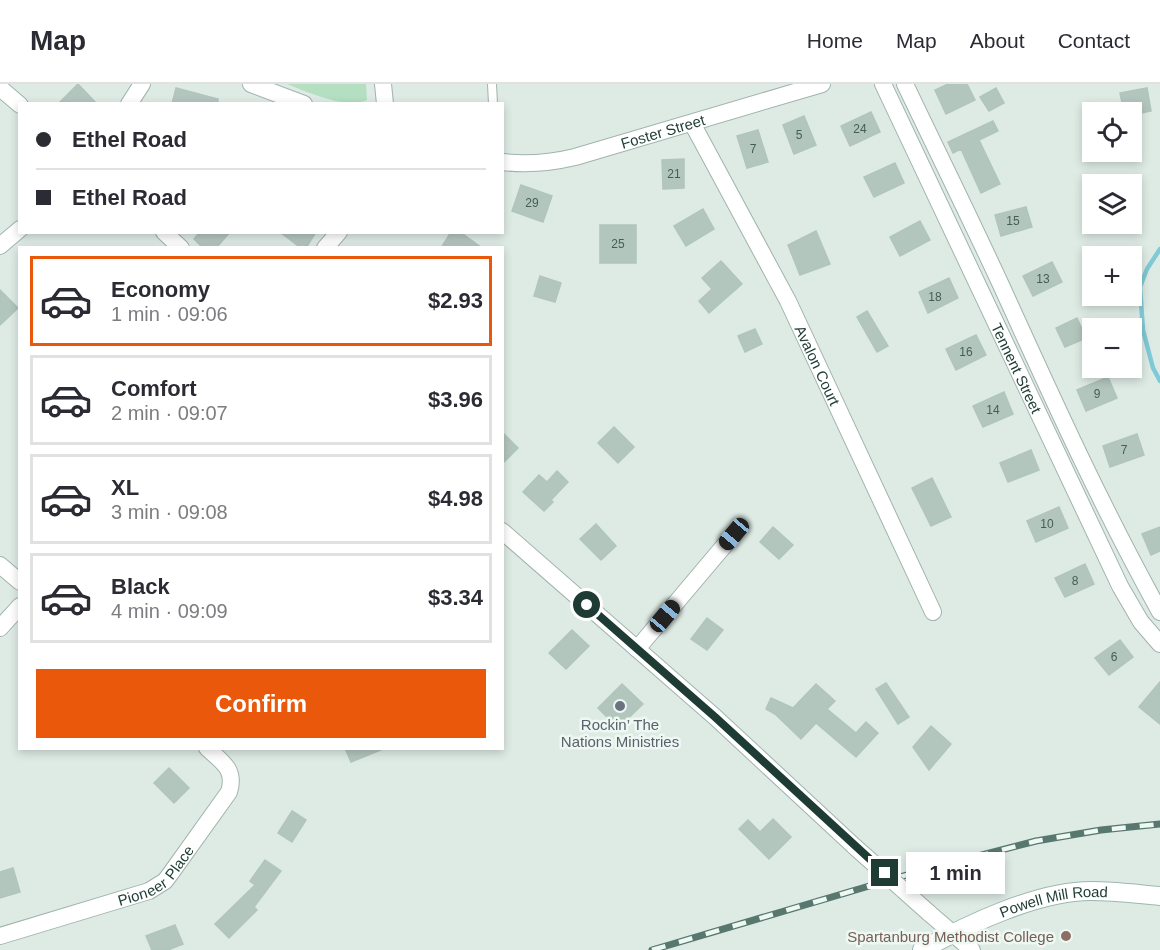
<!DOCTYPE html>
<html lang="en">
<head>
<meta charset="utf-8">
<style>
	body { margin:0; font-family:Helvetica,sans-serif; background:#f7f7f7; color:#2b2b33; height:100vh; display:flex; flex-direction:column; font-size:22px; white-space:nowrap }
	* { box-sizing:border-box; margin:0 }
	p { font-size:20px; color:#7c7c81 }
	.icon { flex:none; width:33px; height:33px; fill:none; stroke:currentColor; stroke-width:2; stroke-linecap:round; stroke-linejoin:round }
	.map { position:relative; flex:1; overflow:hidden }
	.panel { position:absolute; left:18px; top:162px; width:486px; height:504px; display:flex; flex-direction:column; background:#fff; border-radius:0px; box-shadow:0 3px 9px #0003 }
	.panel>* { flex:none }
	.guide { position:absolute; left:18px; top:18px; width:486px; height:132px; border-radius:0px; box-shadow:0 3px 9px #0003; display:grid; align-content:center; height:132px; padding:0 18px; background:#fff }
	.buttons { position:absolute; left:1082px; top:18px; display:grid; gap:12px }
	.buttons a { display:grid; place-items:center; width:60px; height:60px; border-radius:0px; background:#fff; box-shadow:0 3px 9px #0003; font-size:30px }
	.end { position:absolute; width:27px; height:27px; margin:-14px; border:8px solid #1e3c34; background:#fff; box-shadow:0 0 0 3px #fff }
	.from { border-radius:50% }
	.bubble { position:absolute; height:42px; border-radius:0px; background:#fff; box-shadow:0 3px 9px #0003; font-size:20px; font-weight:800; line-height:42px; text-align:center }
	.car { position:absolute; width:18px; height:36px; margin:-18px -9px; border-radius:8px; box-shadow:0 0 4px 2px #0007; background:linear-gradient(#222 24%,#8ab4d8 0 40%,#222 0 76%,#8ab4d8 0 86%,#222 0) }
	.guide b { display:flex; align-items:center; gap:21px; height:57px; font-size:22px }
	.guide b+b { border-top:2px solid #e1e1e2 }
	.guide i { width:15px; height:15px; background:#2b2b33 }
	ul { padding:10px 0 0; list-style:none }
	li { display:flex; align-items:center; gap:18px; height:90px; margin:0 12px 9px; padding:0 6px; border:3px solid #e1e1e2; border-radius:0px }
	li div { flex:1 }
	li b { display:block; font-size:22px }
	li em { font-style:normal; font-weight:800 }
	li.on { border-color:#ea580c }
	li>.icon { width:54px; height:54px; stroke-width:1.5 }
	.button { display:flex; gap:12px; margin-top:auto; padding:12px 18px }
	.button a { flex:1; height:69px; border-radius:0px; background:#ea580c; color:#fff; font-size:24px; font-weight:800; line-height:69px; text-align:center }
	header { display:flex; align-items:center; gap:36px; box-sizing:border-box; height:84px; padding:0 30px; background:#fff; border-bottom:2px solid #e1e1e2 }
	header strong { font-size:28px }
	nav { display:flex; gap:33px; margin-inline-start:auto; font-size:21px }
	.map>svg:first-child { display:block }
	.green { fill:#b4dfc0 }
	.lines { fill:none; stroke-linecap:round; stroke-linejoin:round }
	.stream { stroke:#80c9d6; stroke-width:4.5 }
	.building { fill:#b3c6be; stroke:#b0c5bc; stroke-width:1.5 }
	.lane-casing { stroke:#a1b3ac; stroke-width:10 }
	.street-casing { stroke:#a1b3ac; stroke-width:18 }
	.secondary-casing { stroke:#9cb8ae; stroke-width:20 }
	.lane { stroke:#fff; stroke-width:8 }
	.street { stroke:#fff; stroke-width:16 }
	.secondary { stroke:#fff; stroke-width:18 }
	.rail-casing { stroke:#58786f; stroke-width:7 }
	.rail { stroke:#eef8f3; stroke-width:4.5; stroke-dasharray:14; stroke-linecap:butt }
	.street-bridge-casing { stroke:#a1b3ac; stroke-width:18; stroke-linecap:butt }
	.street-bridge { stroke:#fff; stroke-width:16 }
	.route { stroke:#1e3c34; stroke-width:8 }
	.worship-dot { fill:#6b7280; stroke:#eef8f3; stroke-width:2 }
	.education-dot { fill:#8d6e63; stroke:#eef8f3; stroke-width:2 }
	.labels { text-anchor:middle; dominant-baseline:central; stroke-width:5; stroke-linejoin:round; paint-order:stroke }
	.number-label { font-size:12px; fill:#435e56 }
	.street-label { font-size:15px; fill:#1e3c34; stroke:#eef8f3 }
	.worship-label { font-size:15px; fill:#5b616d; stroke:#eef8f3 }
	.education-label { font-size:15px; fill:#785e54; stroke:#eef8f3; text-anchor:end }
</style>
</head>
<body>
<header>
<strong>Map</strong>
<nav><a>Home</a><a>Map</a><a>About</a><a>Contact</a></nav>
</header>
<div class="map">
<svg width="1160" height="866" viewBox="0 0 1160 866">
	<rect width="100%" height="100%" fill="#deebe5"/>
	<path class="green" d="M287 0H366L367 16C347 26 307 8 287 0Z"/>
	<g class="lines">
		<path class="stream" d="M1160 165 1147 185 1140 203 1143 246 1153 284 1160 297"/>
	</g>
	<path class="building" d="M78 0 97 20H58Z
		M948 0H967L975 16 946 30 935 6Z
		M176 4 218 15V20H172Z
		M996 4 1004 19 989 27 980 13Z
		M1147 4 1151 27 1131 31V28H1124L1120 9Z
		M871 28 880 48 850 62 841 42Z
		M804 32 816 61 794 70 783 41Z
		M993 37 998 47 979 56 1000 100 981 109 961 65 953 69 948 58Z
		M758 46 768 78 747 84 737 52Z
		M684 75V104L663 105 662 76Z
		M895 79 904 99 874 113 864 93Z
		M521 101 552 112 543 138 512 127Z
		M1026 123 1032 143 1001 152 995 131Z
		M703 125 714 145 686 162 674 142Z
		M920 137 930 156 900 172 890 153Z
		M600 141H636V179H600Z
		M816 147 830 180 800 191 788 161Z
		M200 148H230L216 164H203L194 155Z
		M280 148H316L306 164H301Z
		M451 148H460L482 164H441Z
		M721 177 742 200 709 229 699 217 712 205 702 194Z
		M1052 178 1062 198 1033 212 1023 192Z
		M540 192 561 199 555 218 534 212Z
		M949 194 958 214 928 229 919 208Z
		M0 206 18 224 0 241Z
		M867 227 888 262 877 268 857 233Z
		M1077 234 1086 254 1065 263 1056 244Z
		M755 245 762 260 745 268 738 252Z
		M976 251 986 271 956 286 946 265Z
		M1108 293 1117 314 1086 327 1077 306Z
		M1004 308 1013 330 983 343 973 322Z
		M614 343 634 363 618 379 598 359Z
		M502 348 518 364 502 380Z
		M1137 350 1144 371 1110 383 1103 362Z
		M1031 366 1039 386 1008 398 1000 379Z
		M557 387 568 398 551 416 553 418 544 427 523 408 539 391 547 398Z
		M932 394 951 433 931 442 912 404Z
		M1059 423 1068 444 1036 458 1027 437Z
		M596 440 616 462 601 476 580 455Z
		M773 443 793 461 779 475 760 458Z
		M1160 443V467L1151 471 1142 450Z
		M1085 480 1094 500 1065 513 1055 494Z
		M707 534 723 546 707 566 691 555Z
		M572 546 589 562 566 585 549 569Z
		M1120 556 1133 573 1109 591 1095 574Z
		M1160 598V640L1139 623Z
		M886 599 909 633 898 640 876 605Z
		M622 600 643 620 618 644 598 624Z
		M816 600 835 617 827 625 856 649 866 638 878 649 856 673 816 639 801 655 775 630 766 625 771 614 793 624Z
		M931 642 951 660 929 686 913 663Z
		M345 664H383V665L351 678Z
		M169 684 189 704 174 719 154 699Z
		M292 727 306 736 292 758 278 749Z
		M773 735 791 753 769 775 739 745 748 736 760 748Z
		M265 776 281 787 254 823 257 826 229 854 215 840 255 801 250 797Z
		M13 784 20 808 0 814V788Z
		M175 841 183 860 168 866H152L146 852Z"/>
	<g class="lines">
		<g class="lane-casing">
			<path id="lane" d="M492 0 493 20"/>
		</g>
		<g class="street-casing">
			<g id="street">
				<path d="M251 0 304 20"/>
				<path d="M383 0 385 20"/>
				<path id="s1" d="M883 0 1120 502 1141 538 1160 560"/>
				<path d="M905 0C937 67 970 134 1001 201 1051 311 1101 422 1160 528"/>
				<path d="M0 4 20 21"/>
				<path d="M129 20 142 0"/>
				<path id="s2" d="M692 39 788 217 933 528"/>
				<path id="s3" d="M502 78C528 81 550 79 575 73L822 0"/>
				<path d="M164 148 181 164"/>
				<path d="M0 162 20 145"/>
				<path d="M325 164 339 148"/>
				<path d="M502 447 715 633 855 763"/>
				<path d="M0 481 20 498"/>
				<path d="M0 544 20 522"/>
				<path d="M637 565 734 450"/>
				<path d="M929 829 972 866"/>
				<path id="s4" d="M0 852 149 807 165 797 171 789 229 708C236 685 222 678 207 664"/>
			</g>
		</g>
		<g class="secondary-casing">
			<g id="secondary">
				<path id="s5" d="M922 866C968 840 1038 807 1091 807 1114 807 1137 810 1160 812"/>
			</g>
		</g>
		<use href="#lane" class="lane"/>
		<use href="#street" class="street"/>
		<use href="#secondary" class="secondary"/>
		<g class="rail-casing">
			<path id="rail" d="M652 866 920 787 1036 757 1101 746 1160 740"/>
		</g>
		<use href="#rail" class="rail"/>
		<g class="street-bridge-casing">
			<path id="street-bridge" d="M855 763 929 829"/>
		</g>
		<use href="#street-bridge" class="street-bridge"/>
	</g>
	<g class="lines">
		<path class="route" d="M587 521 715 633 885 789"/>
	</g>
	<circle class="worship-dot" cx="620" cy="622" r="6"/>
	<circle class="education-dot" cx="1066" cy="852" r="6"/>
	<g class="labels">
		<g class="number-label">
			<text x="860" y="45">24</text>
			<text x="799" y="51">5</text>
			<text x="753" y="65">7</text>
			<text x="674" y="90">21</text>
			<text x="532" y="119">29</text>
			<text x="1013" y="137">15</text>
			<text x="618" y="160">25</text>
			<text x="1043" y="195">13</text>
			<text x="935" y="213">18</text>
			<text x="966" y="268">16</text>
			<text x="1097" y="310">9</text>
			<text x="993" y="326">14</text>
			<text x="1124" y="366">7</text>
			<text x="1047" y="440">10</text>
			<text x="1075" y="497">8</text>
			<text x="1114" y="573">6</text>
		</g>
		<g class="street-label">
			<text stroke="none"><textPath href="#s3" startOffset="165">Foster Street</textPath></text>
			<text stroke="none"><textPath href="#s2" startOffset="273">Avalon Court</textPath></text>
			<text stroke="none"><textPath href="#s1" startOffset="314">Tennent Street</textPath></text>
			<text stroke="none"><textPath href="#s4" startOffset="170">Pioneer Place</textPath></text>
			<text stroke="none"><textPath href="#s5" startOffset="142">Powell Mill Road</textPath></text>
		</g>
		<g class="worship-label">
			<text x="620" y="640">Rockin’ The<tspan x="620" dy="17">Nations Ministries</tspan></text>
		</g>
		<g class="education-label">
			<text x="1054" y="852">Spartanburg Methodist College</text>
		</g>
	</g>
</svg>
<div class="buttons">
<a><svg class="icon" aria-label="locate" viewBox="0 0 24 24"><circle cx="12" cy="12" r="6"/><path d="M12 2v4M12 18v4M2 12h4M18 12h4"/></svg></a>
<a><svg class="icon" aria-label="layers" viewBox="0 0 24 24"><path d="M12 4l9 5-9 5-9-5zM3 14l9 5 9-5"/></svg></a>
<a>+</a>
<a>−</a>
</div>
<i class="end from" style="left:587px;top:521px"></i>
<i class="end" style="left:885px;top:789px"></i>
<div class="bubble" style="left:906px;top:768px;width:99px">1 min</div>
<i class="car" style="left:734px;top:450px;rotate:220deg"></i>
<i class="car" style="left:665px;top:532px;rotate:40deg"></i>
<div class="guide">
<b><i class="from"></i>Ethel Road</b>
<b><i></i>Ethel Road</b>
</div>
<section class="panel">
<ul>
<li class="on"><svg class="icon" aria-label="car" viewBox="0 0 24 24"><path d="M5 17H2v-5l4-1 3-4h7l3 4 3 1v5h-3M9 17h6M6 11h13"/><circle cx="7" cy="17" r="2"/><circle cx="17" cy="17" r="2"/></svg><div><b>Economy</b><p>1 min · 09:06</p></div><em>$2.93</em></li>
<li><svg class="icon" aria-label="car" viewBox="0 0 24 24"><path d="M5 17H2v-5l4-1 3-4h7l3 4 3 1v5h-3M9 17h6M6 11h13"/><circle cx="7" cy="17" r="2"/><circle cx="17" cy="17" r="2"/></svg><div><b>Comfort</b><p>2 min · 09:07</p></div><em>$3.96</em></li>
<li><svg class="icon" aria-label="car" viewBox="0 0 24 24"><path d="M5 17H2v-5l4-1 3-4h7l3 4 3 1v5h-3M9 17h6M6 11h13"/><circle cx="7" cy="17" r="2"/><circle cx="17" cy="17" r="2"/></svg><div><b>XL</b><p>3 min · 09:08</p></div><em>$4.98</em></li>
<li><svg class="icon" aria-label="car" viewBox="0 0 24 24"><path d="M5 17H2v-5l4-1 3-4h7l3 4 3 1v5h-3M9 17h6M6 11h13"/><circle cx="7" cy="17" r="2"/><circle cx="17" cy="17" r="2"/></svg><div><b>Black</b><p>4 min · 09:09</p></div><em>$3.34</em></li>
</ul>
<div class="button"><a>Confirm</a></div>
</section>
</div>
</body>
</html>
